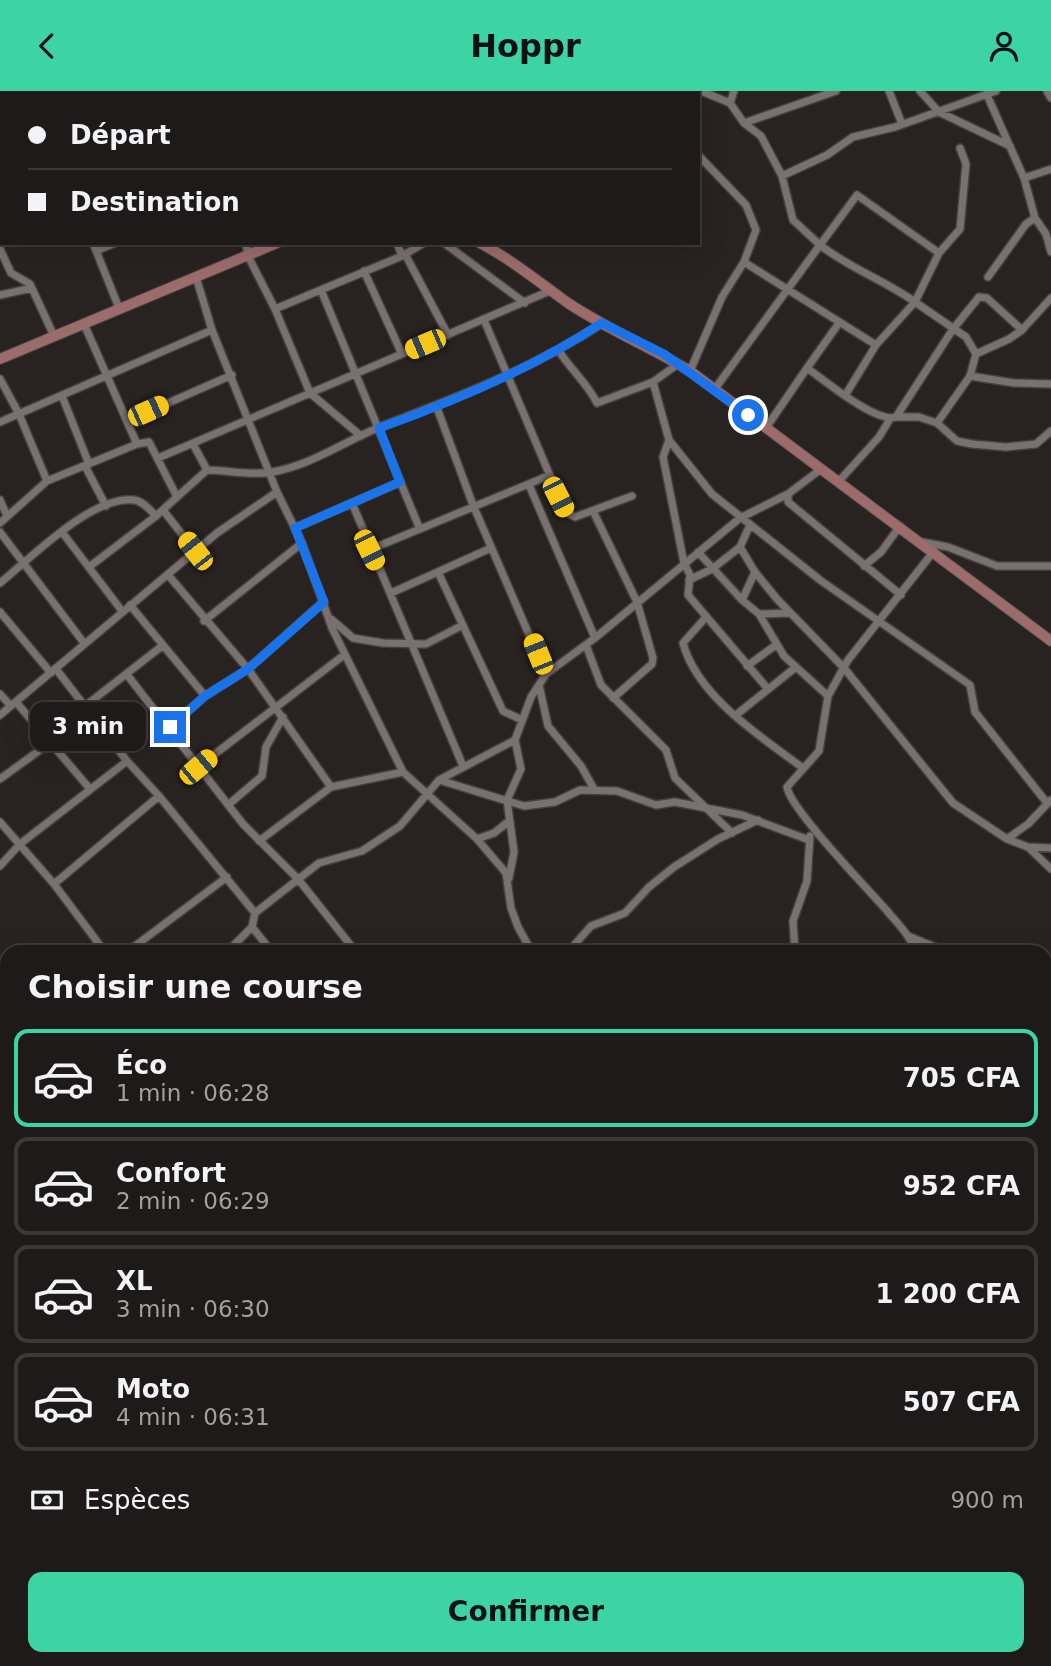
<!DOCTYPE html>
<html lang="fr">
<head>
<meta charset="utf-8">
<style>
	body { margin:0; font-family:"DejaVu Sans",sans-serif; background:#262322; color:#f1f3f6; height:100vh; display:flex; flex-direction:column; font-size:26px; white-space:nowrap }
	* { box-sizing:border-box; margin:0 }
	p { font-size:23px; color:#a1a1a2 }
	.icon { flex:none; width:38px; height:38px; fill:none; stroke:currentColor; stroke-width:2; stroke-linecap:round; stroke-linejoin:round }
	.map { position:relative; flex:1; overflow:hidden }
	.details { position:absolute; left:0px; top:854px; width:1052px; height:721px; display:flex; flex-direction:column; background:#1e1a19; border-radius:21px 21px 0 0; box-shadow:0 7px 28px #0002,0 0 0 2px #3c3838 }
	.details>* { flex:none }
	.banner { position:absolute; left:0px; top:0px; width:700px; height:154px; box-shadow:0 7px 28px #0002,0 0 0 2px #3c3838; display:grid; align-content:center; height:154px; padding:0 28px; background:#1e1a19 }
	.end { position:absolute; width:32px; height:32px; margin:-16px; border:9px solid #1a73e8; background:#fff; box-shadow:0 0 0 4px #fff }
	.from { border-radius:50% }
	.bubble { position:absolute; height:49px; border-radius:14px; background:#1e1a19; box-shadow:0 7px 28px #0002,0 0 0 2px #3c3838; font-size:23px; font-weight:700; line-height:49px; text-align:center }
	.car { position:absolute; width:21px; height:42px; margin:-21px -10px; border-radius:9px; box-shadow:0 0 5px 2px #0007; background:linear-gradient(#f5c518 24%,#345 0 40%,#f5c518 0 76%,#345 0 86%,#f5c518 0) }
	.banner b { display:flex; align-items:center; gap:24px; height:66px; font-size:26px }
	.banner b+b { border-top:2px solid #3c3838 }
	.banner i { width:18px; height:18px; background:#f1f3f6 }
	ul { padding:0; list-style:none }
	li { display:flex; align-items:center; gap:21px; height:98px; margin:0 14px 10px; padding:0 14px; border:4px solid #3c3838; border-radius:14px }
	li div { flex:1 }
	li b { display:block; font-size:26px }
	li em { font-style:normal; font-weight:700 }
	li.on { border-color:#3dd4a3 }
	li>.icon { width:63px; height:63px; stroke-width:1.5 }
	h2 { padding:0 28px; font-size:32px; line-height:84px }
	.pay { display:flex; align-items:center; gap:18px; height:77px; padding:0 28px; font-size:26px }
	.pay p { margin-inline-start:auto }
	.action { display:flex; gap:14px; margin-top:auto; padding:14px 28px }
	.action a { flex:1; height:80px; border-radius:14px; background:#3dd4a3; color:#111; font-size:28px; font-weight:700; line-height:80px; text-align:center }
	header { display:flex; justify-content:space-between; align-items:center; height:91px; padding:0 28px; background:#3dd4a3; color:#111; font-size:32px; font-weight:700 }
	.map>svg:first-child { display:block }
	.grass { fill:url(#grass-dots) }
	.wetland { fill:url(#wetland-marsh) }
	.water { fill:url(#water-waves) }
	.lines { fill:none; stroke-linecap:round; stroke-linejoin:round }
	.street-casing { stroke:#45403f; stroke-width:10 }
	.secondary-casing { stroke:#45403f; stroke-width:12 }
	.street { stroke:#797070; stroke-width:7 }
	.secondary { stroke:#9c6c6c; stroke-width:10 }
	.route { stroke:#1a73e8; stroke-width:9 }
</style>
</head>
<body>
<header><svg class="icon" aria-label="back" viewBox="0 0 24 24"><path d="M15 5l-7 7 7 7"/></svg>Hoppr<svg class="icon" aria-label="person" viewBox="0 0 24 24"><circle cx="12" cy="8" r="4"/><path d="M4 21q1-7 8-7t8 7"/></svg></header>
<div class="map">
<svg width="1051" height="1575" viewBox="0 0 1051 1575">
	<defs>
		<pattern id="grass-dots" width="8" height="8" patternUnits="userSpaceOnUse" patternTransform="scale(1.75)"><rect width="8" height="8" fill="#5d1f1f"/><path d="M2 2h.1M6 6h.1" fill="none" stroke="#74403f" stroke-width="1.8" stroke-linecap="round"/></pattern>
		<pattern id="wetland-marsh" width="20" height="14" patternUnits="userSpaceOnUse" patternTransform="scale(1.75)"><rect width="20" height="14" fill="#5d1f1f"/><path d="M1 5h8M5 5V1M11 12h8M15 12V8" fill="none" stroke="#74403f"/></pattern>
		<pattern id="water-waves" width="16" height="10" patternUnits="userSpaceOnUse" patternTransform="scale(1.75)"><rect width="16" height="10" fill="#290003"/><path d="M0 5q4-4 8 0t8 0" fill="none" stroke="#482528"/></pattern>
	</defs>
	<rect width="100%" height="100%" fill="#282221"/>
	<path class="grass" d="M925 1568H980L970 1575H915Z"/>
	<path class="wetland" d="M675 1568H825L814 1575H659Z"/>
	<path class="water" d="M1051 1411V1459L1045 1468V1414Z
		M0 1479 7 1483V1568H112L127 1575H0Z
		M825 1568H910L900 1575H814Z"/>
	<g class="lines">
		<g class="street-casing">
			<path id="street" d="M140 0 142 2
				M391 0 394 2
				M592 0 595 2
				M701 0 730 12 744 32 761 45 782 85 793 129 820 154 714 299
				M889 0 902 33
				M920 0 939 21 1010 55
				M1047 0 1051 7
				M36 2V0
				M73 2 74 0
				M133 2V0
				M264 2V0
				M534 2 536 0
				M987 4 1024 87 1035 127
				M730 12 734 0
				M0 16H2
				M744 32 836 0
				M0 36 2 35
				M782 85 827 64 853 46 895 36 996 0
				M1024 87 1051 78
				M0 93 2 92
				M93 152 119 217
				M246 152 248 165 275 218 310 302 361 345
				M397 152 402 165
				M444 152 525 212
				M0 158 11 182 30 193 54 245
				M96 160 115 152
				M939 162 857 104 820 154C849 177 884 189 915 211L939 162 960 138 966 73 960 57
				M405 163 448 244
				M744 171 876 254
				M364 180 402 263
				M196 186 212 239 277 401 302 452 332 537 403 681 477 748 506 782 511 817 518 836 528 854 537 861
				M988 186 1026 133 1035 127 1046 143 1051 161
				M321 199 419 436
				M0 204 32 197
				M275 218 402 165 424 152
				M484 229 565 420 575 426 632 405
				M84 233 137 353 149 351 177 406
				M559 260C571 279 587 292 597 312L653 291 678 273
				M807 277 839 232
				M690 280 722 206 744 171 756 139 746 114 698 64
				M970 285 1014 292 1051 293
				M0 288 19 323 47 390
				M653 291 669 349 712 403 820 489 970 594 975 621 1047 712
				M846 303 876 254 915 211 966 246 976 263 1009 248 1022 239 1051 207
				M62 305 89 373
				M437 317 473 414 546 583
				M896 326H919L937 332 957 350 972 353 1006 356 1036 353 1051 340
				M127 330 232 284
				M0 331 212 239
				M937 332 970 285 976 263
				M766 337 807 277C824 289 877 333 896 326L953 238 979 206 987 207 1022 239
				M669 349 663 366 684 472 690 484 688 504 768 598
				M193 353 207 379C228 379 252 385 272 381 312 374 343 351 380 336 457 306 533 278 602 232
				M158 367 552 199
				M85 375 106 415
				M821 378 788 403V411L901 504
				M839 390 879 346 890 328
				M529 394 595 547
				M0 409 7 425
				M352 412 463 675
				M163 419 195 460
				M593 420 637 511 653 567 652 573 613 607
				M0 432 47 390 137 353
				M750 434 740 456 755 481 777 508 844 577 953 712 1007 748 1028 756 1051 778
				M295 437 400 391
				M0 441 84 552
				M62 441 122 520
				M922 451 948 456 997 475H1051
				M369 459 548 385
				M698 461 742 509
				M864 475 881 461 900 435
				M89 476 156 425 207 379
				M438 481 503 620 522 629
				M755 481 742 509 759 523 784 565 828 605
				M169 485 248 578 331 696
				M689 489 712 478 740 456
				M0 492C31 467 92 404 134 409 143 410 150 419 156 425
				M391 502 491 457
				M130 514 205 605
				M0 521 51 582
				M759 523 789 522
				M706 526 683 552C697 605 761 646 803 677
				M331 528 353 547 383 552 426 553 463 534
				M204 530 302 452
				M586 554 601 594 666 659 675 687 732 742
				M747 575 776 554
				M56 578 127 670 159 705 255 822 252 836 227 861
				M128 585 243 733 298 788 356 861
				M539 594 548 635 581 675 594 698
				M0 603 11 615
				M16 611 90 698
				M85 615 162 555
				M0 624 217 442 277 401
				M736 624 796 576
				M170 636 205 605 248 578 323 511
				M198 676 344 564
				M0 688 51 651
				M439 689 524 715 555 711 580 699 617 700 656 714 675 711 742 724 809 749
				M228 714 262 685 266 656 283 626
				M0 731 54 793 105 861
				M477 748 494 742 508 731
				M1007 748 1028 733 1051 709
				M259 750 331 696 403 681
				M1028 756 1051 757
				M0 775 20 753 127 670
				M509 787 514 761 507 709 521 678 515 649
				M54 793 159 705
				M255 822 319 772 362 760 400 735 439 689 515 649 531 606 546 583 595 547 740 427 788 403
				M252 836 272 861
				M908 845 947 861
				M127 861 227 786
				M568 861 591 835 625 822 649 796 674 776 718 748 758 729
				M795 861 793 830 807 790 810 745
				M915 861C911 845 898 833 888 821 869 799 790 718 787 696L819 660 828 605 848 569 934 460
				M1045 894 1051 900
				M0 899 7 907
				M0 984 7 993
				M0 1049 7 1058
				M0 1135 7 1144
				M1045 1150 1051 1149
				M0 1180 7 1171
				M1045 1205 1051 1200
				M0 1239 7 1238
				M0 1279 7 1278
				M0 1318 7 1317
				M0 1408 7 1407
				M1045 1525 1051 1520
				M316 1568 323 1575
				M363 1568 369 1575
				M459 1568 463 1575
				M506 1568 510 1575
				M490 1575 496 1568
				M1004 1575 1010 1568"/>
		</g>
		<g class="secondary-casing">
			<path id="secondary" d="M269 0 271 2
				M418 2 419 0
				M480 152C512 169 539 191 568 212 607 238 650 256 690 280L1051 550
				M0 268 277 152"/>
		</g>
		<use href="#street" class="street"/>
		<use href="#secondary" class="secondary"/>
	</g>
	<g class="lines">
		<path class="route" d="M170 636 205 605 248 578 324 511 295 437 400 391 379 337C456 310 533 277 602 232L664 263 748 324"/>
	</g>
</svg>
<i class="end from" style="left:748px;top:324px"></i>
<i class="end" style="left:170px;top:636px"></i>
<div class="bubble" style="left:30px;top:611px;width:116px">3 min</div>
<i class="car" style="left:425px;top:253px;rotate:247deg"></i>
<i class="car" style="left:148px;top:320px;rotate:66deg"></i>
<i class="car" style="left:558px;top:406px;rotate:153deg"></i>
<i class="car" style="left:369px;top:459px;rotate:154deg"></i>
<i class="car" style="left:195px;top:460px;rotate:322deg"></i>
<i class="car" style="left:538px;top:563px;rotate:338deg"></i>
<i class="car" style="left:198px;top:676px;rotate:50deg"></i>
<div class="banner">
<b><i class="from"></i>Départ</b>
<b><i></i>Destination</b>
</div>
<section class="details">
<h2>Choisir une course</h2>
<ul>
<li class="on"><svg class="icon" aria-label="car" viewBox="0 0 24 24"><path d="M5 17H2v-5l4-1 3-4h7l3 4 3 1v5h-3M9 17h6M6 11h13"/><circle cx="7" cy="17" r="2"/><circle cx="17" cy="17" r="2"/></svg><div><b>Éco</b><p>1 min · 06:28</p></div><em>705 CFA</em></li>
<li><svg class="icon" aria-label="car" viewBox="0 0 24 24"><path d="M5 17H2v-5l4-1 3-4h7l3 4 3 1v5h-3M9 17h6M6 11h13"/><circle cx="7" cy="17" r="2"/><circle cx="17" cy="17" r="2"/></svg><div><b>Confort</b><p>2 min · 06:29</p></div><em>952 CFA</em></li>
<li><svg class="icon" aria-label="car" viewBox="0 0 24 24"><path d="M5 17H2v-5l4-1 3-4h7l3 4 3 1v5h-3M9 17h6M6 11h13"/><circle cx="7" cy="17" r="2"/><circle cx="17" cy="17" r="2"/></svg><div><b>XL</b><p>3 min · 06:30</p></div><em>1 200 CFA</em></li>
<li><svg class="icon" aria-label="car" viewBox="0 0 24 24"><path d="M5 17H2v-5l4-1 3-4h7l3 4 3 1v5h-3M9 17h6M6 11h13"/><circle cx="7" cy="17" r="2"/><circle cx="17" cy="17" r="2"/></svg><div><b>Moto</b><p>4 min · 06:31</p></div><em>507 CFA</em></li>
</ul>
<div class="pay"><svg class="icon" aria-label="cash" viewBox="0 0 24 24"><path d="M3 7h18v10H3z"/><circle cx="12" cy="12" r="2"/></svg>Espèces<p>900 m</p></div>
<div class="action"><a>Confirmer</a></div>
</section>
</div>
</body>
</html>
